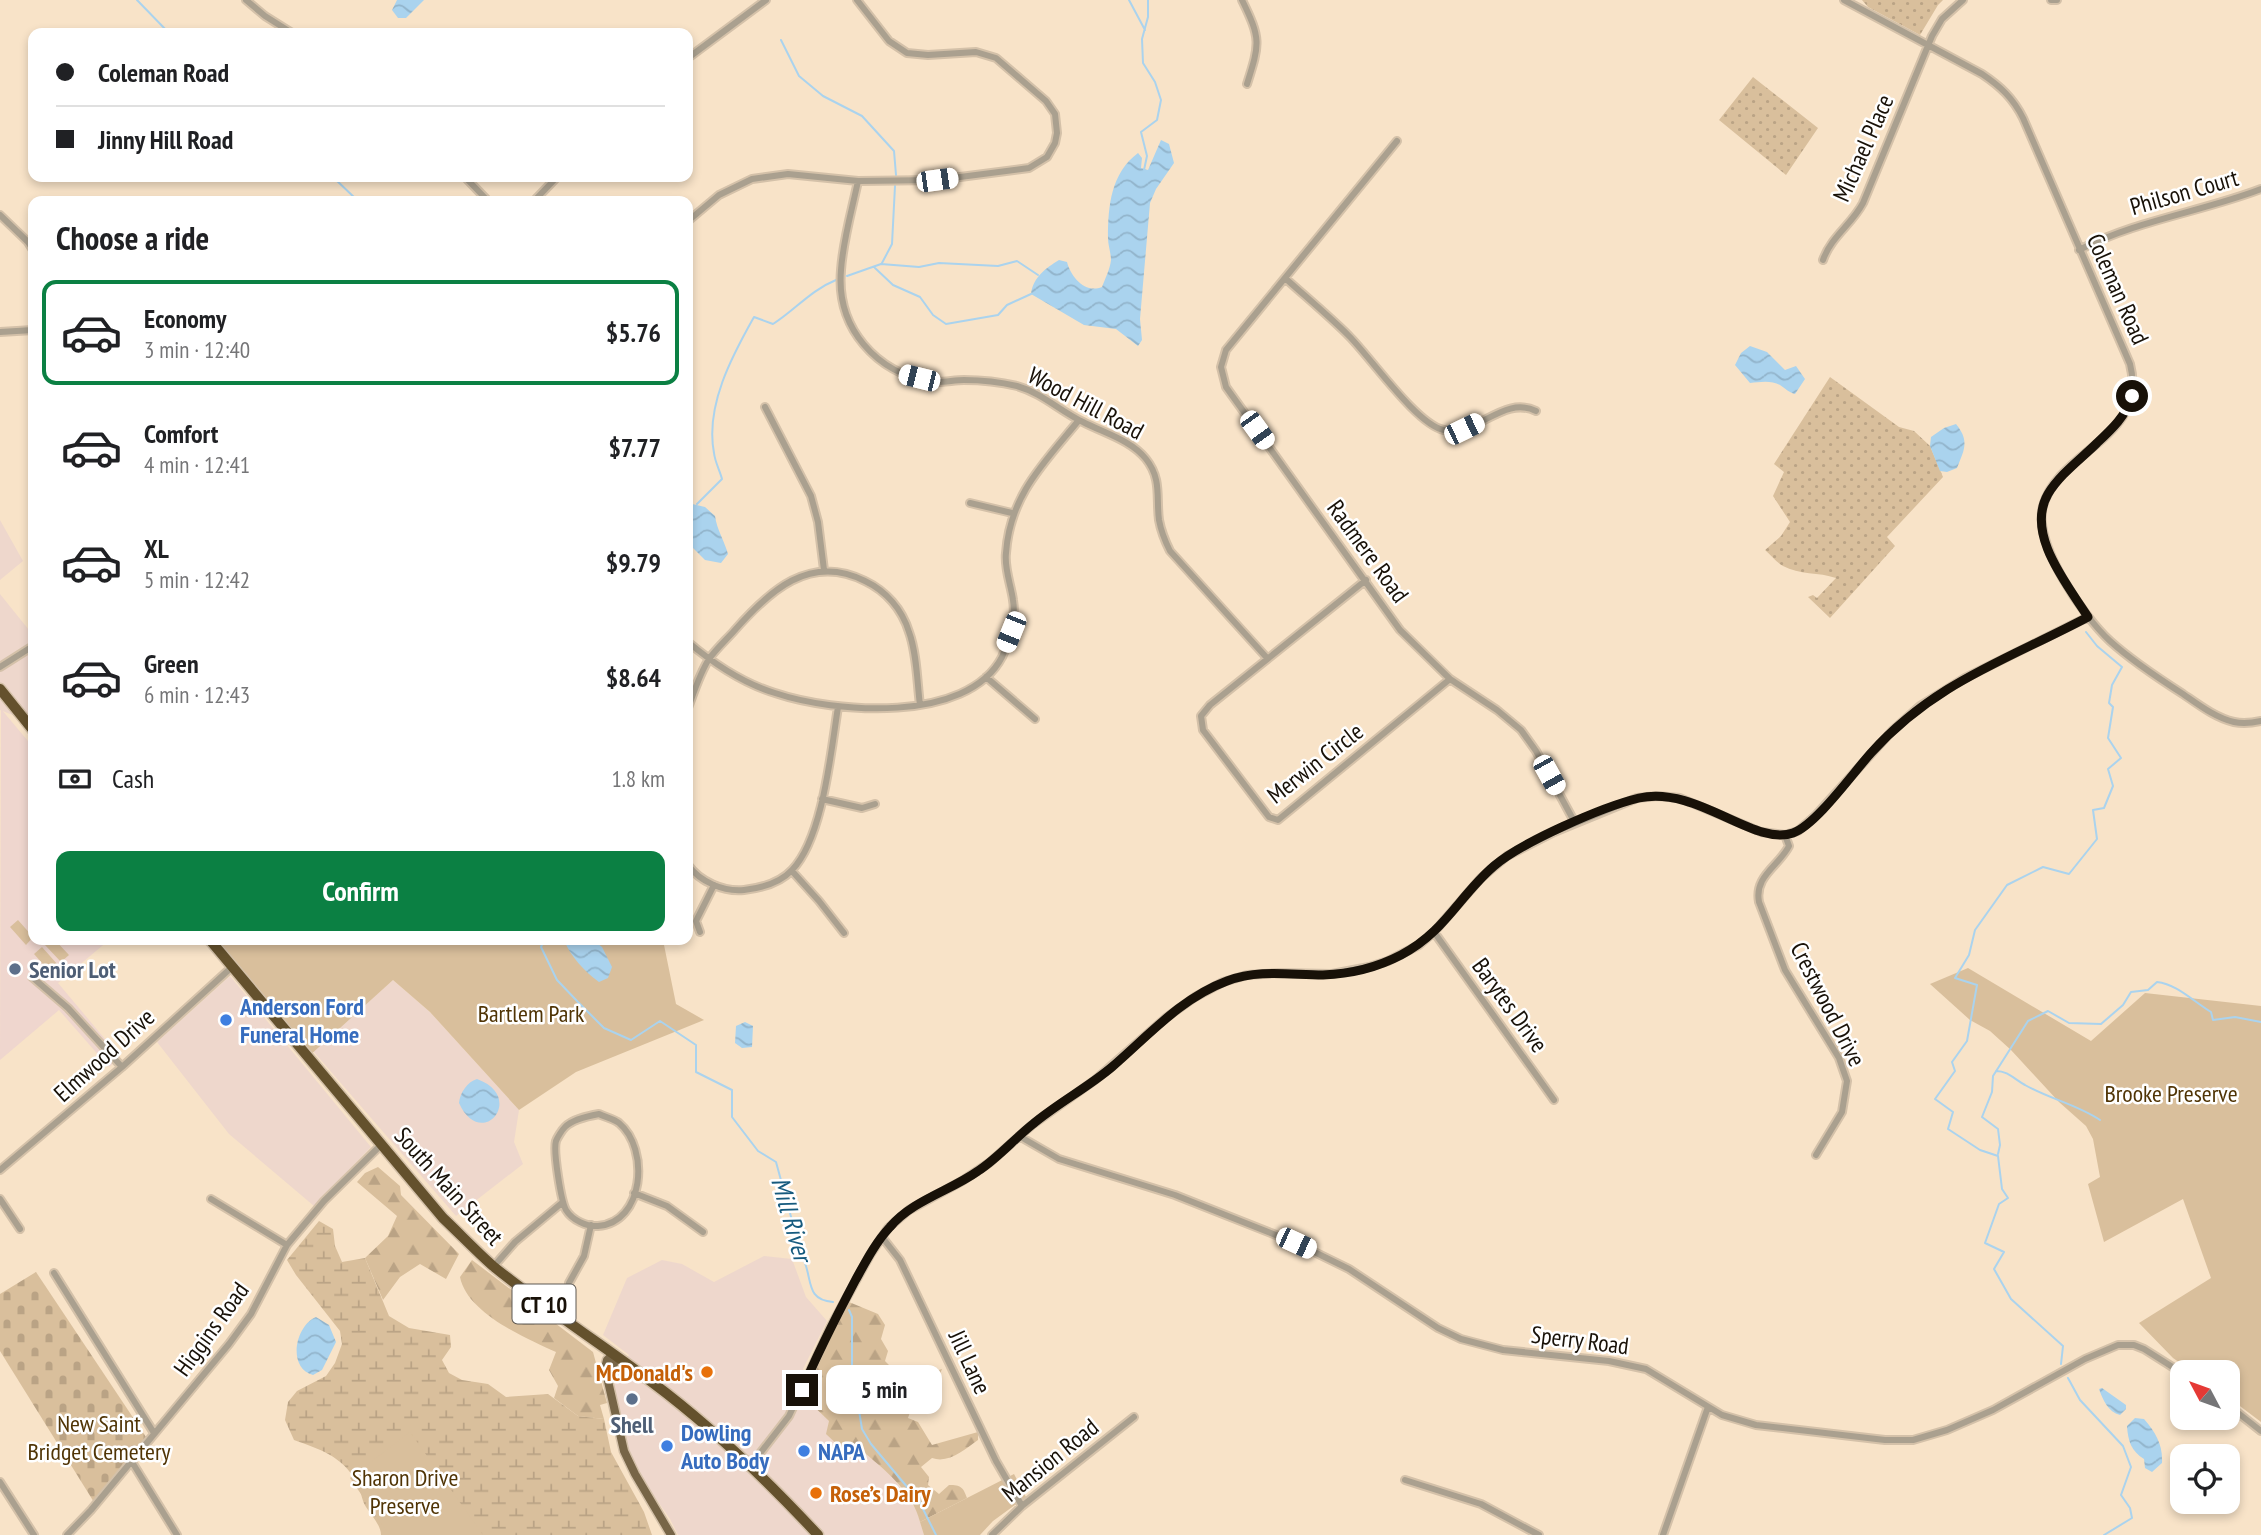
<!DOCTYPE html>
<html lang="en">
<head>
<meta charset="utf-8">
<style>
	body { margin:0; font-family:"PT Sans Narrow",sans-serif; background:#f2f2f2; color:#202124; height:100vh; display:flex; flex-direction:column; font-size:26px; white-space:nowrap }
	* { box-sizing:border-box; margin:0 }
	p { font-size:23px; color:#757577 }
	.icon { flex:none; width:38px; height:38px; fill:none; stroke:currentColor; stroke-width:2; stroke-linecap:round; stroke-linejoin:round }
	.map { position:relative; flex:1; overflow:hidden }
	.drawer { position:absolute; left:28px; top:196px; width:665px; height:749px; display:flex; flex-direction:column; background:#fff; border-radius:14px; box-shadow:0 4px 10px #0003 }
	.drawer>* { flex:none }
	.top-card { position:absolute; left:28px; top:28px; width:665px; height:154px; border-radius:14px; box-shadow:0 4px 10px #0003; display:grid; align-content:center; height:154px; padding:0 28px; background:#fff }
	.needle { width:46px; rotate:311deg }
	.controls { position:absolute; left:2170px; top:1360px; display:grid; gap:14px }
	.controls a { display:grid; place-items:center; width:70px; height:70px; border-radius:14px; background:#fff; box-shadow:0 4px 10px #0003; font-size:35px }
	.end { position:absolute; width:32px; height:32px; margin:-16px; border:9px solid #181108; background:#fff; box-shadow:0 0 0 4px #fff }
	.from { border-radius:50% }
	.bubble { position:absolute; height:49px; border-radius:14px; background:#fff; box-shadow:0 4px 10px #0003; font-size:23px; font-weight:700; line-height:49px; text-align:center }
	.car { position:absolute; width:21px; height:42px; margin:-21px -10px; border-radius:9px; box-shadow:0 0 5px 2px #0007; background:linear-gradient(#fff 24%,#345 0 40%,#fff 0 76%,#345 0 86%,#fff 0) }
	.top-card b { display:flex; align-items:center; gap:24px; height:66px; font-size:26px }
	.top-card b+b { border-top:2px solid #e0e0e0 }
	.top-card i { width:18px; height:18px; background:#202124 }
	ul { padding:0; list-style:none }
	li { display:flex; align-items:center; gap:21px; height:105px; margin:0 14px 10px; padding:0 14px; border:4px solid transparent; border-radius:14px }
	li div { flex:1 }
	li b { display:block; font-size:26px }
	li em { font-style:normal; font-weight:700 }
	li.current { border-color:#0b8043 }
	li>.icon { width:63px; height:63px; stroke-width:1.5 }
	h2 { padding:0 28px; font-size:32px; line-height:84px }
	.pay { display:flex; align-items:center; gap:18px; height:77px; padding:0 28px; font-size:26px }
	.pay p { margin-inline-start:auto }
	.cta { display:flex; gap:14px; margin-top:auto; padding:14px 28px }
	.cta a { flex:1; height:80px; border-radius:14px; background:#0b8043; color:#fff; font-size:28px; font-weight:700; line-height:80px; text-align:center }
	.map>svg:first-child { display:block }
	.commercial { fill:#eed7cc }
	.education { fill:#efd6ce }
	.grass { fill:url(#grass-dots) }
	.forest { fill:url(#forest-firs) }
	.wetland { fill:url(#wetland-marsh) }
	.cemetery { fill:url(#cemetery-stones) }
	.park { fill:#d9bf9c }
	.water { fill:url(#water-waves) }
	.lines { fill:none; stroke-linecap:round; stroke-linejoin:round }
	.stream { stroke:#aad3ee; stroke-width:2 }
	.minor-casing { stroke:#d4c1a9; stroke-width:10 }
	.major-casing { stroke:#d4c1a9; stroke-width:11 }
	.highway-casing { stroke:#d4c1a9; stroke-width:13 }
	.minor { stroke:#aaa08f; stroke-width:6 }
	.major { stroke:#776547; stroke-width:8 }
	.highway { stroke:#64512d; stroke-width:10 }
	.route { stroke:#181108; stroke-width:9 }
	.service-dot { fill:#5c6f8a; stroke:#fff; stroke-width:2.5 }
	.shop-dot { fill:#3f7fe0; stroke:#fff; stroke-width:2.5 }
	.food-dot { fill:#e8710a; stroke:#fff; stroke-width:2.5 }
	.labels { text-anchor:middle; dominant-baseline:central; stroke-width:5; stroke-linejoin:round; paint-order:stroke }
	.shield { fill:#fff; stroke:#5d5852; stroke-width:2 }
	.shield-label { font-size:23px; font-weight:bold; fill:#181108 }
	.street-label { font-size:24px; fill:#181108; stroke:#fff }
	.service-label { font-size:24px; font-weight:bold; fill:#4e5e75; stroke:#fff; text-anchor:start }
	.shop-label { font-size:24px; font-weight:bold; fill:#366cbe; stroke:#fff; text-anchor:start }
	.park-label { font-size:24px; fill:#503405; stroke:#fff }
	.food-label { font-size:24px; font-weight:bold; fill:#c56008; stroke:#fff; text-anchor:end }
	.water-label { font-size:26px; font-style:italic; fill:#155a7e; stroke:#fff }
</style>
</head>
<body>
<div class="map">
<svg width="2261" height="1535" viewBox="0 0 2261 1535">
	<defs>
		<pattern id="grass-dots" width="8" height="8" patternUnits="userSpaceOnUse" patternTransform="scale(1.75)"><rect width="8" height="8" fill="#d9bf9c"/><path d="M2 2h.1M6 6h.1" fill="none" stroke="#baa385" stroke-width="1.8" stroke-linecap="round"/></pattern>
		<pattern id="forest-firs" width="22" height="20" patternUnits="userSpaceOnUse" patternTransform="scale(1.75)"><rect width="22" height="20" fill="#d9bf9c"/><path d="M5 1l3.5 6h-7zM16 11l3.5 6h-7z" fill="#baa385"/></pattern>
		<pattern id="wetland-marsh" width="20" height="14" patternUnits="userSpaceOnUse" patternTransform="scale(1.75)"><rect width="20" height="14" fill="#d9bf9c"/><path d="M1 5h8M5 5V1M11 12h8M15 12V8" fill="none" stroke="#baa385"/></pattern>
		<pattern id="cemetery-stones" width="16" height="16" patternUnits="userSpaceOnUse" patternTransform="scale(1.75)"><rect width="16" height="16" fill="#d9bf9c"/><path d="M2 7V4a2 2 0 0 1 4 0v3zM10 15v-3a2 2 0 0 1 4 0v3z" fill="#baa385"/></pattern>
		<pattern id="water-waves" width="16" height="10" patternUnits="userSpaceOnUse" patternTransform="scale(1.75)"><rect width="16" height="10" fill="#aad3ee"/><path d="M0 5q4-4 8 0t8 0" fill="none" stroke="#92b4cb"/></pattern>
	</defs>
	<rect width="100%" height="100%" fill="#f8e3c8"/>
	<path class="commercial" d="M0 520 23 561 0 580Z
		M0 594 33 635V723L0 710Z
		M230 976 371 1147 314 1206 229 1134 157 1042Z
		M393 980 430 1012 519 1110 514 1142 523 1164 456 1216 313 1051Z
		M764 1256 792 1259 806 1297 827 1321 803 1369 807 1400 829 1421 827 1434 843 1450H861L892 1476 917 1511 924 1535H678L670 1519 647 1486 631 1455 621 1427 614 1389 616 1371 629 1355 603 1335 627 1278 662 1260 682 1264 714 1282Z"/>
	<path class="education" d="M1 709 33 747V940H109L58 983 120 1057 109 1067 59 1010 0 1060Z"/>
	<path class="grass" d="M1862 0H1943L1938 5 1920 35 1868 7Z
		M1753 77 1818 128 1786 175 1719 120Z
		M1830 377 1899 427 1914 431 1930 446 1943 477 1887 537 1895 546 1830 618 1808 597 1813 595 1817 598 1836 578C1819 572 1799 575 1783 566 1777 563 1771 555 1765 550L1781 536 1790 522 1773 496 1784 472 1774 464Z"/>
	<path class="forest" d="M378 1167 400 1186 401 1195 459 1254 446 1279 420 1264 400 1277 383 1300 365 1258 388 1236 397 1216 357 1182 365 1173Z
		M472 1260 593 1352 607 1403 600 1405 604 1419 578 1416 554 1398 558 1386 549 1370 556 1352C525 1338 467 1313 460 1277Z
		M849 1302 878 1314 885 1325 881 1339 888 1351 885 1361 895 1371 910 1365 926 1374 942 1369C934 1389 915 1398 908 1418L918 1422 932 1445 978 1432V1440C965 1449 949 1464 932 1458L921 1467 929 1477 928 1485 939 1494 949 1485C961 1485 963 1487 967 1498L920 1522C913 1492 884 1469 861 1450H843L826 1434 829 1421 807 1400 806 1392 834 1330Z"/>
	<path class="wetland" d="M319 1221 333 1229 335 1246 342 1262 365 1258 389 1316 409 1328 450 1335 451 1347 442 1360 449 1373 462 1380 488 1384 506 1397 548 1394 578 1416 604 1419 611 1452 644 1512 652 1535H381C381 1525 371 1515 366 1507 361 1499 361 1489 356 1481 342 1456 319 1449 294 1440L285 1420 288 1402 297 1391 326 1376 335 1363 342 1344 340 1331 296 1275 287 1260Z"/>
	<path class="cemetery" d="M36 1272 148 1440 97 1507 0 1351V1294Z"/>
	<path class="park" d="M18 920 33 937 26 945 10 927Z
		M51 940H55L69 955 61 962 45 945Z
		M210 940H663L676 1004 704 1020 576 1072 519 1110 430 1012 393 980 308 1057Z
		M42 947 58 965 50 972 34 954Z
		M1968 968 2091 1041 2145 993 2261 1006V1422L2228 1397V1372H2193L2173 1358 2139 1323 2211 1278 2183 1199 2104 1242 2088 1184 2100 1177 2093 1139 2086 1126 2059 1102 2011 1050 1990 1031 1970 1020 1930 984Z
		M410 1432 483 1535H389L350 1478Z
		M1014 1474 1026 1497 993 1521 980 1535H924L920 1522Z"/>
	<path class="water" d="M397 0H424L406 18H398L392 10Z
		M1161 140 1169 144 1174 163 1156 189 1150 203 1140 319 1142 340 1138 346 1116 329 1084 325 1031 294C1033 277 1046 268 1059 260L1067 262C1071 277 1085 294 1102 287 1105 279 1110 269 1111 260 1111 253 1108 245 1108 238 1108 206 1111 173 1138 153L1142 158 1141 168 1148 170Z
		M1750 346 1767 352 1785 370 1796 366 1805 379 1795 394C1788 392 1786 389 1780 385 1771 380 1760 382 1750 383L1735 365 1741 353Z
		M1956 424C1970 441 1964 450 1957 468L1947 472 1940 471 1930 446 1931 437 1944 428Z
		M688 503 705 507 715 516C717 530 724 540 728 554L721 563 705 560 688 543Z
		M564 940H593L602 947 612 967 608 978 599 982C584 971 571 957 564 940Z
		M745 1022 753 1026 752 1047 742 1048 735 1043 736 1026Z
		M477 1079C527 1097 481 1152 459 1103 460 1093 467 1082 477 1079Z
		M316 1317 329 1325 336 1342 322 1370 313 1375C287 1368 295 1326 316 1317Z
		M2102 1388 2126 1405V1409L2120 1415C2108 1412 2103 1400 2099 1389Z
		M2135 1418 2144 1419C2156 1433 2163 1445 2162 1463L2152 1472 2145 1468 2144 1459C2131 1451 2128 1441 2127 1426Z"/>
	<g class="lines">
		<path class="stream" d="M137 0 169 33
			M1129 0 1145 30
			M781 40 799 76 823 96 862 116 894 151 896 175
			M1144 170 1147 156 1141 132 1157 120 1161 100 1155 82 1143 63 1142 39 1148 17V0
			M333 177 358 201
			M882 263 892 244 895 186
			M875 268 893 285 920 297 933 315 946 324 998 315 1007 305 1031 294
			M847 276 881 264 919 267 939 263 998 266 1017 261 1038 275
			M697 504 722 479C720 471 715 462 714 453 705 406 732 356 754 317L773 324C795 310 811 290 836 280
			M544 940 541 947 557 980 578 1002 604 1028 631 1040 660 1021 696 1045V1072L732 1090V1117L758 1151 776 1162 796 1235 795 1249C799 1254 803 1258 805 1263 812 1282 807 1300 833 1302
			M1996 1071C2008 1071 2014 1079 2025 1085 2049 1099 2076 1104 2100 1120
			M1998 1154 2000 1145 1998 1129 1982 1117 1992 1092 1993 1076 2028 1021 2048 1011 2069 1023 2101 1024 2123 1005 2131 992 2148 990 2157 982C2177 984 2194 1002 2211 1012L2213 1020 2235 1017 2261 1022
			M849 1310 852 1317V1367L862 1429 871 1444 919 1501 936 1535
			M2061 1364 2063 1346 2011 1299 1994 1269 2004 1252 1985 1243 1999 1204 2008 1198 2002 1189 1998 1156 1980 1150 1948 1129 1953 1112 1935 1099 1955 1071 1952 1062 1967 1041 1977 985 1955 978 1969 955 1975 930 2007 885 2043 867 2069 874 2097 839 2093 810 2104 808 2113 786 2108 769 2121 758 2108 738 2113 707 2109 703 2112 685 2122 667 2097 646 2086 632
			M2068 1378 2080 1400 2123 1446 2131 1467 2121 1495 2130 1508 2132 1518 2104 1535"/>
		<g class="minor-casing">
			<path id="minor" d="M246 0 265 16 292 33
				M1242 0C1261 39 1260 43 1247 84
				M1844 0 1982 74C2000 86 2013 98 2023 118L2130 364C2149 438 2059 449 2043 506 2033 544 2083 616 2110 641 2132 661 2158 678 2183 694 2199 705 2216 718 2234 722 2243 724 2252 723 2261 721
				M2051 0H2057
				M688 58 766 0
				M1397 141 1226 350 1221 367 1226 387 1400 630 1450 679 1497 710 1521 730 1536 751 1575 823
				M465 177 488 201
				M858 181C852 210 843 240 841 270 836 328 876 373 932 382 943 383 954 380 964 380 982 380 1000 382 1017 386 1042 393 1060 411 1083 422 1104 433 1131 440 1146 459 1162 479 1156 498 1159 520 1161 531 1165 541 1170 551L1267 658
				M534 201 557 177
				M0 215 28 242 33 250
				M688 221 719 195 752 179 788 174 858 181 937 180 1029 168 1047 157 1055 143 1057 133 1055 114 1046 101 996 58 976 52 928 55 907 53 889 41 857 0
				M2079 250C2137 220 2201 212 2261 189
				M1823 260C1831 237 1852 224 1863 203L1932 36 1942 19 1963 0
				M1285 278C1306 297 1329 316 1349 336 1371 358 1417 425 1444 430 1477 437 1503 395 1536 411
				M0 332 33 330
				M765 407 811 496 818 522 824 570
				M970 503 1012 513
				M1366 580 1210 705 1201 716 1203 730 1269 817 1278 820 1450 679
				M688 642C714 664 742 683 775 693 834 713 967 724 1002 657 1010 640 1016 618 1013 600 1011 585 1004 568 1006 553 1010 495 1044 463 1079 420
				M0 667 33 646
				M986 677 1035 719
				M688 708C694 692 700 673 709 659 716 649 726 640 734 631 769 591 810 553 865 581 886 591 902 609 909 632 917 654 917 682 920 705
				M822 799 862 808 875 804
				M1785 835 1789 846C1779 866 1754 876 1759 902L1785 970 1839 1058 1847 1081 1842 1112 1816 1155
				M688 865C700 882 724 892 744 890 761 888 780 883 792 870 823 838 831 751 838 707
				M792 871 819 901 844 933
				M700 932 696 921 714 885
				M1434 932 1554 1100
				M32 977 68 1008 122 1067
				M599 1114C605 1117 614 1119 619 1123 650 1149 644 1223 598 1226 587 1227 572 1220 566 1210 561 1201 553 1151 556 1141 557 1138 562 1130 565 1127 573 1119 588 1116 599 1114Z
				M1019 1136 1059 1159 1175 1195 1296 1243 1349 1269 1438 1328 1461 1339 1503 1350 1609 1361 1646 1369 1722 1415 1756 1425 1885 1440H1913L1947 1430 1993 1410 2085 1359 2118 1345H2134L2144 1349 2182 1373
				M0 1170 122 1067 232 967
				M634 1193 667 1206 703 1232
				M0 1199 20 1229
				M211 1199 287 1245
				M882 1237 900 1260 996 1461 1022 1506
				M494 1266 515 1242 563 1202
				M54 1273 154 1433
				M569 1283 584 1256 591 1225
				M2228 1405 2261 1431
				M132 1462 177 1535
				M751 1465 789 1416 830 1328 870 1255 888 1228 909 1210 962 1181 989 1163 1032 1125 1095 1080 1167 1017 1195 997 1223 982 1247 975 1278 973 1332 974 1369 967 1388 961 1419 945 1434 932 1481 878 1507 856 1554 832 1637 798 1657 796 1680 798 1761 832 1785 835 1798 831 1815 816 1892 731 1920 706 1965 678 2088 617
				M1405 1480 1481 1504 1539 1535
				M0 1482 34 1535
				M67 1535 91 1510 229 1344 251 1314 287 1245 324 1201 382 1144
				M992 1535 1022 1506 1134 1417
				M1663 1535 1708 1407"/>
		</g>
		<g class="major-casing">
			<path id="major" d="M613 1354 607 1360 605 1368 624 1451 635 1474 671 1535
				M607 1375 614 1364 613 1354"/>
		</g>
		<g class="highway-casing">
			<path id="highway" d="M0 689 33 730
				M210 940 443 1218C460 1234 476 1251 493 1266 544 1308 601 1343 653 1383 713 1428 767 1480 818 1535"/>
		</g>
		<use href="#minor" class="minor"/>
		<use href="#major" class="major"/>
		<use href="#highway" class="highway"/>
	</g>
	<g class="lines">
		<path class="route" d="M802 1390C818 1352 836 1317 855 1281 865 1263 875 1243 890 1227 913 1200 950 1191 978 1171 998 1158 1014 1139 1033 1124 1058 1103 1087 1088 1112 1067 1148 1036 1181 998 1227 981 1259 969 1290 975 1323 975 1350 974 1378 967 1401 955 1445 932 1459 896 1494 866 1522 842 1602 807 1639 798 1697 785 1754 847 1793 833 1816 825 1853 773 1871 753 1935 682 2007 660 2088 617 2067 584 2025 534 2048 494 2060 474 2081 459 2097 443 2112 429 2126 416 2132 396"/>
	</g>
	<g class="service-dot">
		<circle cx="15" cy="969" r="7"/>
		<circle cx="632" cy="1399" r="7"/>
	</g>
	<g class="shop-dot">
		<circle cx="226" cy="1020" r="7"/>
		<circle cx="667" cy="1446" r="7"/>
		<circle cx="804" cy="1451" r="7"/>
	</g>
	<g class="food-dot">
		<circle cx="707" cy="1372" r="7"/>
		<circle cx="816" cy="1493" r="7"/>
	</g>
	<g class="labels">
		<rect class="shield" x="512.5" y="1284.5" width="63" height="39" rx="5"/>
		<g class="shield-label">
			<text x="544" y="1304">CT 10</text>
		</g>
		<g class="street-label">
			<text transform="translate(1863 148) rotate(-66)">Michael Place</text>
			<text transform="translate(2184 192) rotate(-16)">Philson Court</text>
			<text transform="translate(2118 289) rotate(66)">Coleman Road</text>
			<text transform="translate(1086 403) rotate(28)">Wood Hill Road</text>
			<text transform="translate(1368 551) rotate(54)">Radmere Road</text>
			<text transform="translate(1315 763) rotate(-38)">Merwin Circle</text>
			<text transform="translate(1828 1004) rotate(63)">Crestwood Drive</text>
			<text transform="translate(1510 1005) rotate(54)">Barytes Drive</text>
			<text transform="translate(104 1055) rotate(-42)">Elmwood Drive</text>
			<text transform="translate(449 1186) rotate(48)">South Main Street</text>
			<text transform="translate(211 1329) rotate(-54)">Higgins Road</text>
			<text transform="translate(1580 1340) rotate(7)">Sperry Road</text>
			<text transform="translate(970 1362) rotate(65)">Jill Lane</text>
			<text transform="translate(1050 1460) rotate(-39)">Mansion Road</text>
		</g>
		<g class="service-label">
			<text x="29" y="969">Senior Lot</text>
			<text x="632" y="1424" text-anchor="middle">Shell</text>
		</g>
		<g class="shop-label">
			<text x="240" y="1006">Anderson Ford<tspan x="240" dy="28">Funeral Home</tspan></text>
			<text x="681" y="1432">Dowling<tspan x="681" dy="28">Auto Body</tspan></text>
			<text x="818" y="1451">NAPA</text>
		</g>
		<g class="park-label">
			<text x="531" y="1013">Bartlem Park</text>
			<text x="2171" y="1093">Brooke Preserve</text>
			<text x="99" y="1423">New Saint<tspan x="99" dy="28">Bridget Cemetery</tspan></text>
			<text x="405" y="1477">Sharon Drive<tspan x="405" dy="28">Preserve</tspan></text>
		</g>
		<g class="food-label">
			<text x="693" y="1372">McDonald's</text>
			<text x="830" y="1493" text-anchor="start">Rose’s Dairy</text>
		</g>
		<g class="water-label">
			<text transform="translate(792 1219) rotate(74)">Mill River</text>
		</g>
	</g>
</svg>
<div class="controls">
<a><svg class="needle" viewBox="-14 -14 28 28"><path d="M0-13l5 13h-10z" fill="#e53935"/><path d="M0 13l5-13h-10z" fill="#757577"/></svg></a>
<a><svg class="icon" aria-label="locate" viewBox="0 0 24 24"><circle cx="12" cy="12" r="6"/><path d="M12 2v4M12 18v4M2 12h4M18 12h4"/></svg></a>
</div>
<i class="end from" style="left:2132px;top:396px"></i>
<i class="end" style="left:802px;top:1390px"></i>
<div class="bubble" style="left:826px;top:1365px;width:116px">5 min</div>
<i class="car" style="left:937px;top:180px;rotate:82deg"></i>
<i class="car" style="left:919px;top:378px;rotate:284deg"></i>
<i class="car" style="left:1464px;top:429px;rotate:64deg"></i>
<i class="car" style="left:1257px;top:430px;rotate:144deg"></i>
<i class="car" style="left:1011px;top:632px;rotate:202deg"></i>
<i class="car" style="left:1549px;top:775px;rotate:151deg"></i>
<i class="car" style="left:1296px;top:1243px;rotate:115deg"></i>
<div class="top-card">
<b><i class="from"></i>Coleman Road</b>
<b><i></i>Jinny Hill Road</b>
</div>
<section class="drawer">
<h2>Choose a ride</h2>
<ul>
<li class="current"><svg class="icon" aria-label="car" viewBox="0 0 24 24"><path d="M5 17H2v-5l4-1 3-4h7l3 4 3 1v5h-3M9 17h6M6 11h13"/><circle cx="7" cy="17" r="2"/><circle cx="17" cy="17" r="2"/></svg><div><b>Economy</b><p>3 min · 12:40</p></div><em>$5.76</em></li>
<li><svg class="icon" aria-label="car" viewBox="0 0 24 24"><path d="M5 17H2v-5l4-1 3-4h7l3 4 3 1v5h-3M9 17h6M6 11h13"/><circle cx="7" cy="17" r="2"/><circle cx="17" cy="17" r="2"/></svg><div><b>Comfort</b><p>4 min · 12:41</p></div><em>$7.77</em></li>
<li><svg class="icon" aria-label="car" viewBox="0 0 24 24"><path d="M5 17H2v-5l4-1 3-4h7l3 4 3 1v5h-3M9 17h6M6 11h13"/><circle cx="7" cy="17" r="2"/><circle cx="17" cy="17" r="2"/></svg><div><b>XL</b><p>5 min · 12:42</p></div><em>$9.79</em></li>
<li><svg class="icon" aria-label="car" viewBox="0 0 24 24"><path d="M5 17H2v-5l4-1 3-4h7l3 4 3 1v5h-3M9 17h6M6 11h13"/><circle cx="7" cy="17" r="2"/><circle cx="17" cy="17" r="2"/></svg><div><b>Green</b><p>6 min · 12:43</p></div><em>$8.64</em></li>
</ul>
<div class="pay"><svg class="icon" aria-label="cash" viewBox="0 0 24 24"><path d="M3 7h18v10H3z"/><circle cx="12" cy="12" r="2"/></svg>Cash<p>1.8 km</p></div>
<div class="cta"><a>Confirm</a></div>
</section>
</div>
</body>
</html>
